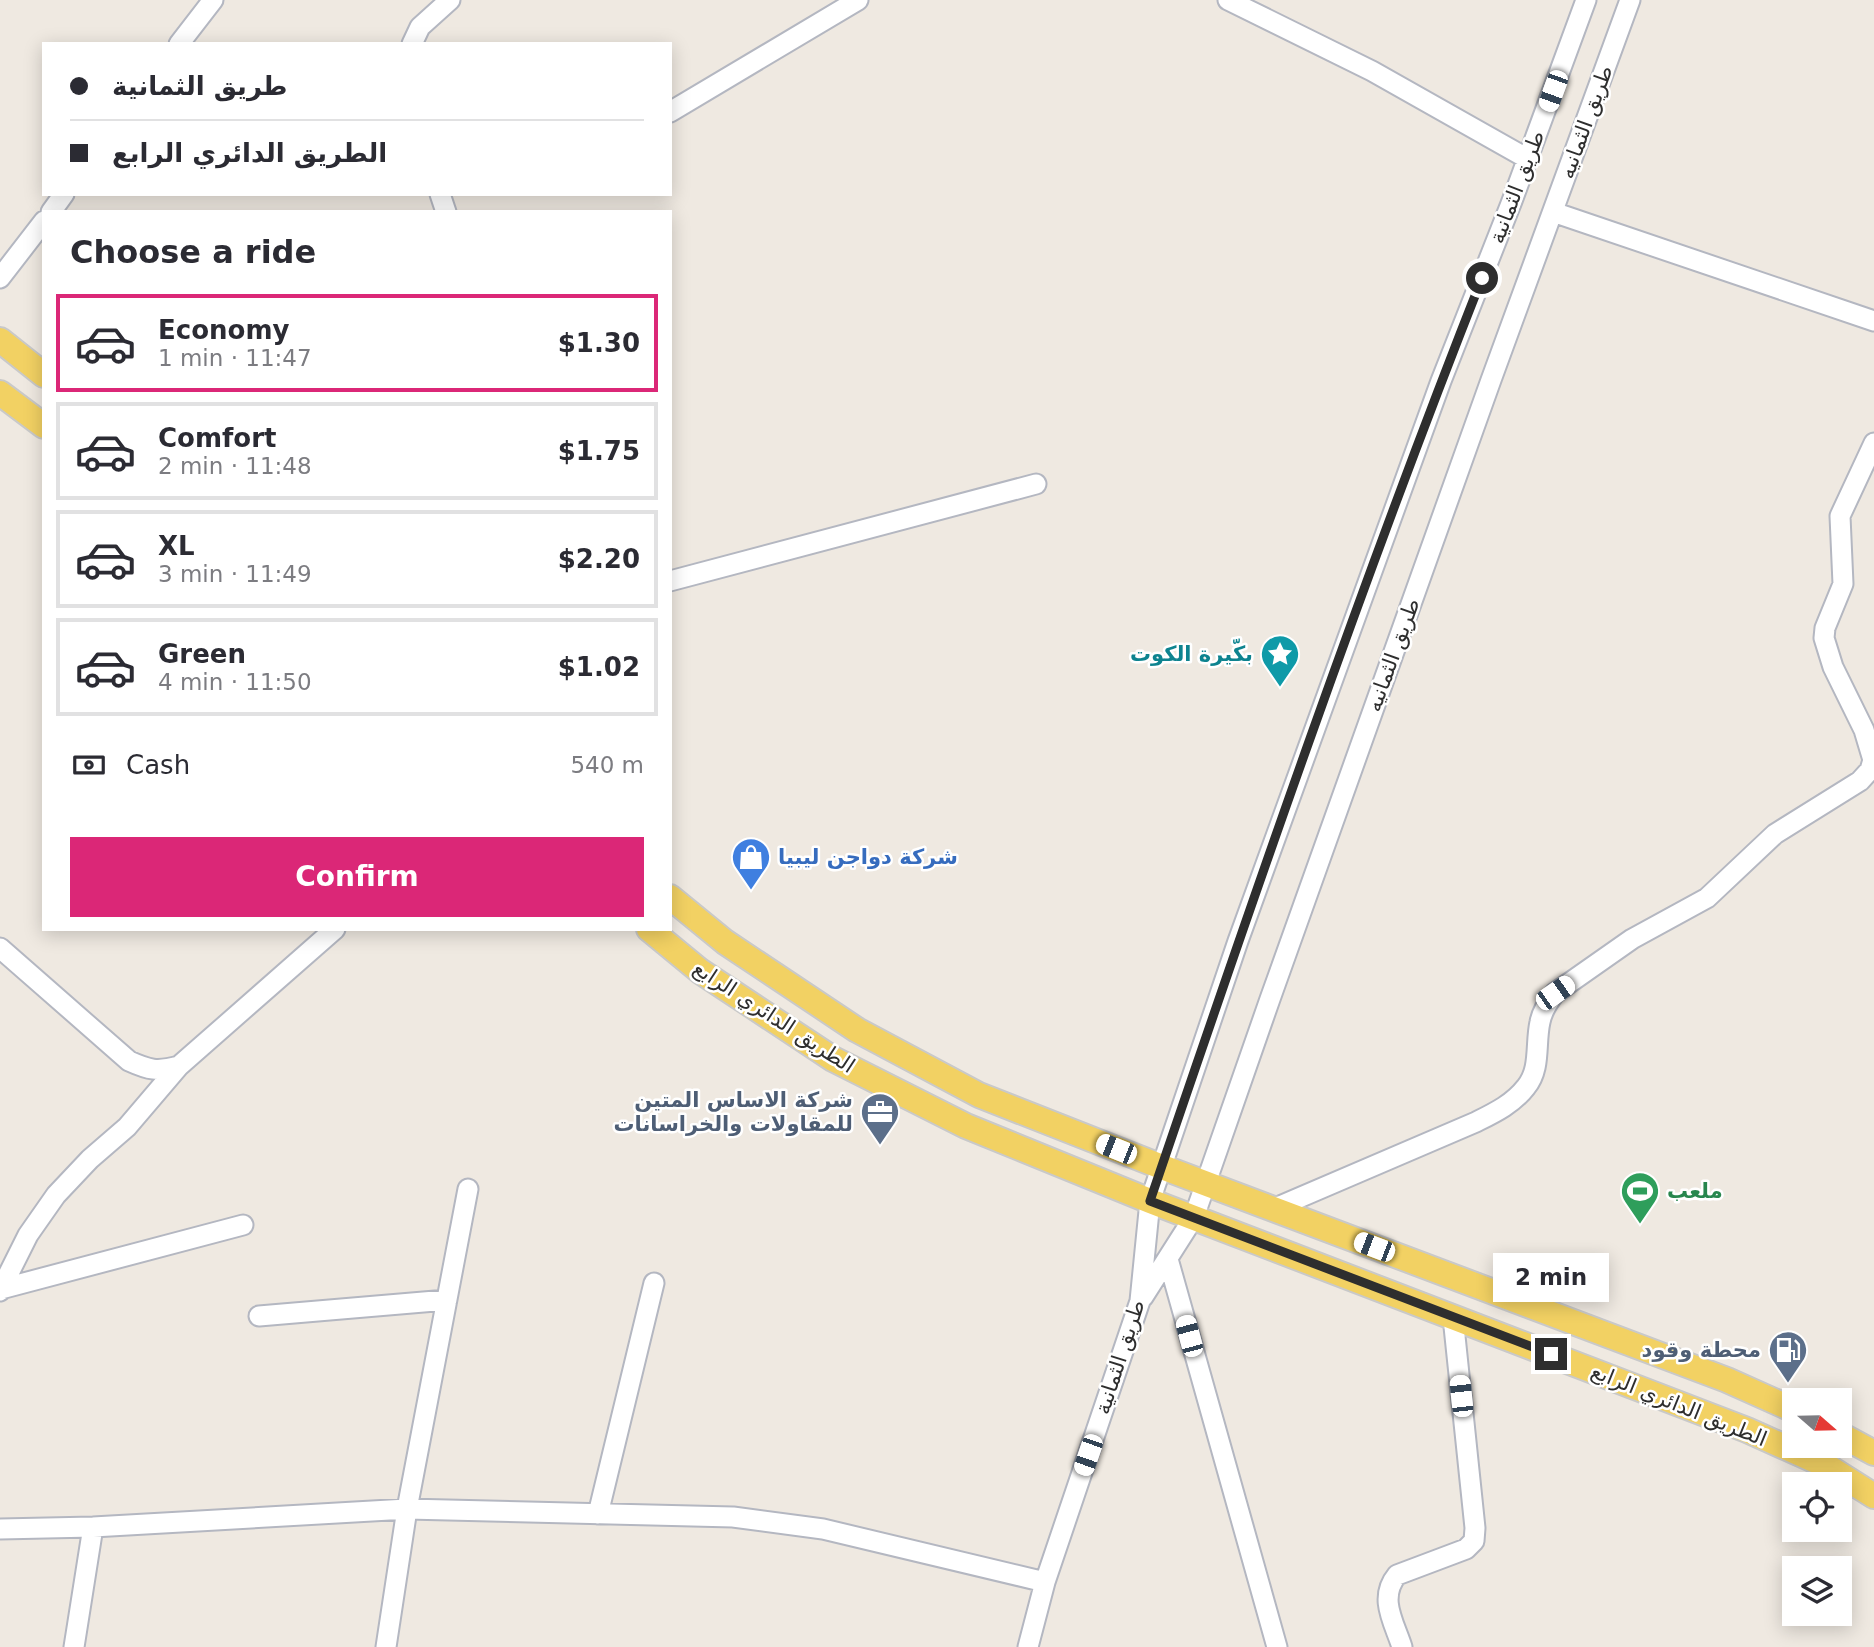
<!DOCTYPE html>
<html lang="en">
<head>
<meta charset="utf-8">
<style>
	body { margin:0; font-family:"DejaVu Sans","Noto Sans Arabic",sans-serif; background:#f7f7f7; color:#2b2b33; height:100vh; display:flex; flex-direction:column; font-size:26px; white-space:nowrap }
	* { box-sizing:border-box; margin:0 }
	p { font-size:23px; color:#7c7c81 }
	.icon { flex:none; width:38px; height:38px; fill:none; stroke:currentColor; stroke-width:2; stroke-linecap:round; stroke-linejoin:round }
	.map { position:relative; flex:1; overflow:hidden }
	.panel { position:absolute; left:42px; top:210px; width:630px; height:721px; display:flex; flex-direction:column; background:#fff; border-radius:0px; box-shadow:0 4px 18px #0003 }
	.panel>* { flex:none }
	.guide { position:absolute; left:42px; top:42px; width:630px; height:154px; border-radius:0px; box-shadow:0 4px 18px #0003; display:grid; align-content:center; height:154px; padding:0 28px; background:#fff }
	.needle { width:46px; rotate:110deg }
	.controls { position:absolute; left:1782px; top:1388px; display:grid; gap:14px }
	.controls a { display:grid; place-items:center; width:70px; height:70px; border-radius:0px; background:#fff; box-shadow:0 4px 18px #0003; font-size:35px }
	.end { position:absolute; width:32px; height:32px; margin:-16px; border:9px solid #2e2e2e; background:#fff; box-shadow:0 0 0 4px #fff }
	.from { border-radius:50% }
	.bubble { position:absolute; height:49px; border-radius:0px; background:#fff; box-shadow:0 4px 18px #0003; font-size:23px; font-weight:600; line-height:49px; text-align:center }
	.car { position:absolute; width:21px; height:42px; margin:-21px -10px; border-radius:9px; box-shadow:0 0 5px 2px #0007; background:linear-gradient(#fff 24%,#345 0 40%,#fff 0 76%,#345 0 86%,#fff 0) }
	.guide b { display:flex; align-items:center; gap:24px; height:66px; font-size:26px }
	.guide b+b { border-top:2px solid #e1e1e2 }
	.guide i { width:18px; height:18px; background:#2b2b33 }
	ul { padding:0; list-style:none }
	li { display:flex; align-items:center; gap:21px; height:98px; margin:0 14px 10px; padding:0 14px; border:4px solid #e1e1e2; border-radius:0px }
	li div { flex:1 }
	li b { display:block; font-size:26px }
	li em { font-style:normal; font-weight:600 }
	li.on { border-color:#db2777 }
	li>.icon { width:63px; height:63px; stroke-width:1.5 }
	h2 { padding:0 28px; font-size:32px; line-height:84px }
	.pay { display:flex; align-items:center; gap:18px; height:77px; padding:0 28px; font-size:26px }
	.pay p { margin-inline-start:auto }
	.primary-button { display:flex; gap:14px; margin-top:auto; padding:14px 28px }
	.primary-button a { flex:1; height:80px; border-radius:0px; background:#db2777; color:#fff; font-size:28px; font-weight:600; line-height:80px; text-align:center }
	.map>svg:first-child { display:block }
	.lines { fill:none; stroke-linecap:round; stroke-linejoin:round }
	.minor-casing { stroke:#b4b7c1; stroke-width:23 }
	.major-casing { stroke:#c9c9c9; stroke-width:28 }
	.minor { stroke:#fff; stroke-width:19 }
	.major { stroke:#f2d163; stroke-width:24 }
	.route { stroke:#2e2e2e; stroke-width:9 }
	.labels { text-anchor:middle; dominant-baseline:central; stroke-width:5; stroke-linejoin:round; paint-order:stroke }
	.street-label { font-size:21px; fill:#2e2e2e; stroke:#fff }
	.culture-label { font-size:21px; font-weight:bold; fill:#0d838f; stroke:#fff; text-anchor:end }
	.shop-label { font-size:21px; font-weight:bold; fill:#366cbe; stroke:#fff; text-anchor:start }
	.service-label { font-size:21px; font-weight:bold; fill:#4e5e75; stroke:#fff; text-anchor:end }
	.leisure-label { font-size:21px; font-weight:bold; fill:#27864d; stroke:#fff; text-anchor:start }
</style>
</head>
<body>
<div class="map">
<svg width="1874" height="1647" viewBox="0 0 1874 1647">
	<rect width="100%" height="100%" fill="#efe9e1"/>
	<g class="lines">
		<g class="minor-casing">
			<path id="minor" d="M1228 0 1372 71 1528 159
				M179 44 213 0
				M412 44 420 27 450 0
				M670 112 858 0
				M440 194 446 212
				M51 212 64 194
				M1553 212 1874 321
				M0 278 44 221
				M670 581 1036 484
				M0 948 129 1061C149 1070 157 1072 179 1066L335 929
				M1273 1209 1476 1122C1494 1113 1513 1104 1526 1087 1541 1069 1535 1044 1540 1022 1542 1011 1548 1002 1555 993L1632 939 1707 898 1775 834 1860 781 1870 770 1873 760 1864 730 1833 667 1824 638 1825 628 1843 584 1840 516 1874 443
				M1168 1259 1277 1647
				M1 1289 243 1225
				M0 1291 28 1235 56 1195 90 1159 127 1127 179 1066
				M1143 1297 1194 1217 1270 999 1491 380 1630 0
				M259 1316 447 1300
				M598 1514 654 1283
				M0 1529 93 1527 407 1509 733 1517 823 1529 1045 1582
				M74 1647 93 1527
				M386 1647 407 1509 468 1189
				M1028 1647 1045 1582 1140 1301 1150 1201 1238 941 1441 381 1512 201 1586 0
				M1402 1647C1394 1622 1378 1598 1397 1575L1466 1549 1474 1541 1475 1528 1453 1317"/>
		</g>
		<g class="major-casing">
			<path id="major" d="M0 340 44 375
				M0 393 44 426
				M670 897 725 942 857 1030 979 1095 1162 1167 1727 1380 1794 1410
				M649 929 700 971 833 1059 966 1126 1150 1201 1747 1430 1825 1465 1874 1496
				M1839 1434 1874 1453"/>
		</g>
		<use href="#minor" class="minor"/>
		<use href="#major" class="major"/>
	</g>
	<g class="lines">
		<path class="route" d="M1482 278C1362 582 1255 892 1150 1201L1551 1354"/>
	</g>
	<defs>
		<g id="sight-pin" transform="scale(2.0125)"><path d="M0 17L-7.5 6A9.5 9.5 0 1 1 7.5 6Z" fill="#0f9aa8" stroke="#fff"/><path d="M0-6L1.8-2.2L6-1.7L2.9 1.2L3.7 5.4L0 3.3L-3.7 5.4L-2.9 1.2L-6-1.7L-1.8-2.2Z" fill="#fff"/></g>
		<g id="shop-pin" transform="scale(2.0125)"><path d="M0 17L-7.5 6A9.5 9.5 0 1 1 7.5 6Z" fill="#3f7fe0" stroke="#fff"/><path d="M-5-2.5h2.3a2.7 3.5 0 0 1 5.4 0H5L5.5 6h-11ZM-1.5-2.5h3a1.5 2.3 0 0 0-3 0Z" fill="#fff"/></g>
		<g id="office-pin" transform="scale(2.0125)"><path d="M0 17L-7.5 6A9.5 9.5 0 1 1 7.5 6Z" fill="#5c6f8a" stroke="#fff"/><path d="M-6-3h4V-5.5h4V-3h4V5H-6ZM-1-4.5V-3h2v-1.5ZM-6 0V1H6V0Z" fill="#fff"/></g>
		<g id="stadium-pin" transform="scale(2.0125)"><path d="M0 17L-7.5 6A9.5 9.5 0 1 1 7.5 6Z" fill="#2e9e5b" stroke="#fff"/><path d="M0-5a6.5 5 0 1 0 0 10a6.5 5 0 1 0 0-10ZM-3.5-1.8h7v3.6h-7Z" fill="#fff"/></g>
		<g id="fuel-pin" transform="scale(2.0125)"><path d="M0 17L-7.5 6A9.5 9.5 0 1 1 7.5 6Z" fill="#5c6f8a" stroke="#fff"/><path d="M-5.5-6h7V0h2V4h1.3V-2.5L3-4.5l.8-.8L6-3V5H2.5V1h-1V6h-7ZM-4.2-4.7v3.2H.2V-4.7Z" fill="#fff"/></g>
	</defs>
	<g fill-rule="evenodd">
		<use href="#sight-pin" x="1280" y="654"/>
		<use href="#shop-pin" x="751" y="857"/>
		<use href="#office-pin" x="880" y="1112"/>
		<use href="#stadium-pin" x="1640" y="1191"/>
		<use href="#fuel-pin" x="1788" y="1350"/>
	</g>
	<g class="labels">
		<g class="street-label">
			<text transform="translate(1586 122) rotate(-70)">طريق الثمانيه</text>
			<text transform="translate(1517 187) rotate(-69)">طريق الثمانية</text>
			<text transform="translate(1393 655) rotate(-70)">طريق الثمانيه</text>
			<text transform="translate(774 1017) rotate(33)">الطريق الدائري الرابع</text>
			<text transform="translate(1120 1357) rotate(-72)">طريق الثمانية</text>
			<text transform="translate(1679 1405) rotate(22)">الطريق الدائري الرابع</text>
		</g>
		<g class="culture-label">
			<text x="1253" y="654">بكّيرة الكوت</text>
		</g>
		<g class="shop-label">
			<text x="778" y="857">شركة دواجن ليبيا</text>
		</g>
		<g class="service-label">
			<text x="853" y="1100">شركة الاساس المتين<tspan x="853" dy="24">للمقاولات والخراسانات</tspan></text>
			<text x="1761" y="1350">محطة وقود</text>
		</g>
		<g class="leisure-label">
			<text x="1667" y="1191">ملعب</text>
		</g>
	</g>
</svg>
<div class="controls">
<a><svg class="needle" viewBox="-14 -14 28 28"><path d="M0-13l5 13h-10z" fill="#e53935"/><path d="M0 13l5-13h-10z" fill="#7c7c81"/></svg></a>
<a><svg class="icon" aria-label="locate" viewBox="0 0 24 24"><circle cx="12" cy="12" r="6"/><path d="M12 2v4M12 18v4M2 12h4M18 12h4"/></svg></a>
<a><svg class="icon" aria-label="layers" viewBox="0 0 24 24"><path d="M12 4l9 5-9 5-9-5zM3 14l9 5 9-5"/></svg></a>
</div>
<i class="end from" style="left:1482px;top:278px"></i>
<i class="end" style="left:1551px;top:1354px"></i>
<div class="bubble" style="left:1493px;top:1253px;width:116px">2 min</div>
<i class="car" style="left:1553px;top:91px;rotate:200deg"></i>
<i class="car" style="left:1555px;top:993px;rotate:55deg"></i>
<i class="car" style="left:1116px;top:1149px;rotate:292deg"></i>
<i class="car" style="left:1374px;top:1247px;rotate:291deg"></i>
<i class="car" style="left:1189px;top:1336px;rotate:345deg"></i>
<i class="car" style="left:1461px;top:1396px;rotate:354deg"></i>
<i class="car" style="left:1088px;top:1455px;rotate:199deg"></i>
<div class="guide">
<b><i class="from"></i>طريق الثمانية</b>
<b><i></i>الطريق الدائري الرابع</b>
</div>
<section class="panel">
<h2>Choose a ride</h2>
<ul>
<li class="on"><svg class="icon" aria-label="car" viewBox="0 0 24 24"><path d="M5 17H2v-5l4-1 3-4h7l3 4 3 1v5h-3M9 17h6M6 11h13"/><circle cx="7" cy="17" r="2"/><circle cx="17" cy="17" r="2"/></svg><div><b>Economy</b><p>1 min · 11:47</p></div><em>$1.30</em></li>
<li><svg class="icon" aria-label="car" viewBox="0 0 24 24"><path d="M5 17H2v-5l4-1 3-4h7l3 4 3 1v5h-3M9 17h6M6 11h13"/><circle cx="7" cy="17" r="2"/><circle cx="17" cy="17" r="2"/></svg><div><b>Comfort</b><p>2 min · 11:48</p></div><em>$1.75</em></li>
<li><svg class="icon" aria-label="car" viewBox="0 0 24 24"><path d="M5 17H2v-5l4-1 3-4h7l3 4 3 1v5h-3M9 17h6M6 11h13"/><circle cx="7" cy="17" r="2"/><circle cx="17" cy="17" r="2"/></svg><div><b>XL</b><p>3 min · 11:49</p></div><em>$2.20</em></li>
<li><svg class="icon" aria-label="car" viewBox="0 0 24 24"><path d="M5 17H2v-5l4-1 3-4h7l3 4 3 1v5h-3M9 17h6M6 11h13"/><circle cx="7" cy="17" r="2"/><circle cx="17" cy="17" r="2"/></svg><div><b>Green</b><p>4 min · 11:50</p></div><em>$1.02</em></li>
</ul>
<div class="pay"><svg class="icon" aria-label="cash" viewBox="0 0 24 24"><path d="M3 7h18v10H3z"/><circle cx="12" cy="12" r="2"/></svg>Cash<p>540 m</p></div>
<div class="primary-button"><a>Confirm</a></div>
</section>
</div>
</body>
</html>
